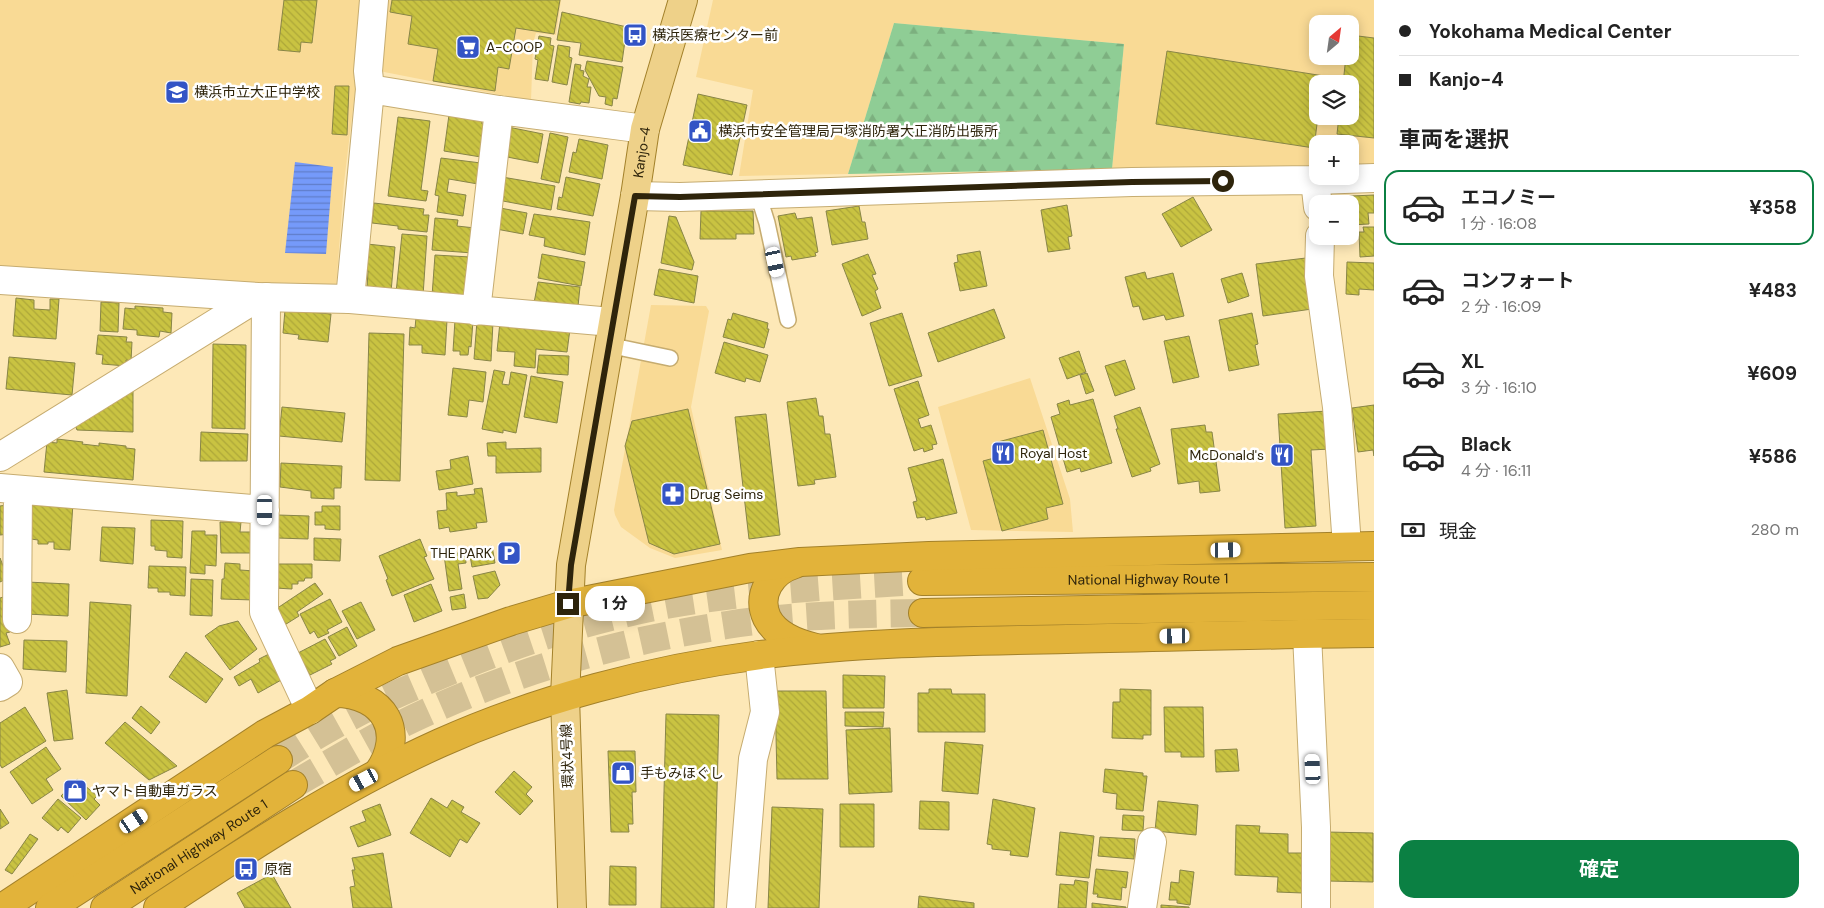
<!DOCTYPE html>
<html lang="ja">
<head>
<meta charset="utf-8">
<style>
	body { margin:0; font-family:"DM Sans","Noto Sans JP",sans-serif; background:#f6f6f6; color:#222; height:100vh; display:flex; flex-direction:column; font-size:19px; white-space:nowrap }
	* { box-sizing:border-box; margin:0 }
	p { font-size:16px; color:#767676 }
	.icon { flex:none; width:28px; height:28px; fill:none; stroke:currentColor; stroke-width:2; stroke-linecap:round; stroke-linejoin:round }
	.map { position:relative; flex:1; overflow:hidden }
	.side { display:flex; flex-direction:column; background:#fff; width:450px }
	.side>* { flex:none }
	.hud { display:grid; align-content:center; height:110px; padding:0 25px; background:#fff }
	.needle { width:32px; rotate:29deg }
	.buttons { position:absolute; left:1309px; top:15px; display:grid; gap:10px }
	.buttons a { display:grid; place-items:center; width:50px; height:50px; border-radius:10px; background:#fff; box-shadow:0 2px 12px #0003; font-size:25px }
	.end { position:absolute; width:22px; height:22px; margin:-11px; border:6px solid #2e240b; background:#fff; box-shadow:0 0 0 2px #fff }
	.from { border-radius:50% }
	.bubble { position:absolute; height:35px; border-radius:15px; background:#fff; box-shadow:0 2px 12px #0003; font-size:16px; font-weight:700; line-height:35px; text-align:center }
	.car { position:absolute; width:15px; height:30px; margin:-15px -8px; border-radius:6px; box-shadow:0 0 4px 1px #0007; background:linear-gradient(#fff 24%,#345 0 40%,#fff 0 76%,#345 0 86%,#fff 0) }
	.hud b { display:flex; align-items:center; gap:18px; height:48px; font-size:19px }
	.hud b+b { border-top:1px solid #e0e0e0 }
	.hud i { width:12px; height:12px; background:#222 }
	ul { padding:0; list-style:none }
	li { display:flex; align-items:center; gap:15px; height:75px; margin:0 10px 8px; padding:0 15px; border:2px solid transparent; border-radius:15px }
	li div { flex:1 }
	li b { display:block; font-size:19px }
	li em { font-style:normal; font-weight:700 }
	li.selected { border-color:#0b8043 }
	li>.icon { width:45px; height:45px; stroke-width:1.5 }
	h2 { padding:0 25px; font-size:22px; line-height:60px }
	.pay { display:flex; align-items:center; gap:12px; height:55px; padding:0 25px; font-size:19px }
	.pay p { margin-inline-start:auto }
	.action { display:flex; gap:10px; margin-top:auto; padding:10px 25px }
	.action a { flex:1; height:58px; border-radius:15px; background:#0b8043; color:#fff; font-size:20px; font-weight:700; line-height:58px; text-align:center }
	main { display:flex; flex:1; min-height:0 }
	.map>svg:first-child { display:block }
	.built { fill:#f9da95; fill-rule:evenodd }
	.forest { fill:url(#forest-firs) }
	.water { fill:url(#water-rules) }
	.building { fill:url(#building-back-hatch); stroke:#888547 }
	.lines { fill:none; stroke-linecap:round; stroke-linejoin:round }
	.highway-tunnel { stroke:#d4c195; stroke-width:28; stroke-dasharray:28 14; stroke-linecap:butt }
	.lane-casing { stroke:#c6ac70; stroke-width:18 }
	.street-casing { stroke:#c6ac70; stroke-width:30 }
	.secondary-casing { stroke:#c6ac70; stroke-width:30 }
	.primary-casing { stroke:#a3812a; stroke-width:30 }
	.highway-casing { stroke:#a3812a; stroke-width:30 }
	.lane { stroke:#fff; stroke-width:15 }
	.street { stroke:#fff; stroke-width:28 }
	.secondary { stroke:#fff; stroke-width:28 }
	.primary { stroke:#eed189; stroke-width:28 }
	.highway { stroke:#e2b33a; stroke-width:28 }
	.route { stroke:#2e240b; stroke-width:6 }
	.labels { text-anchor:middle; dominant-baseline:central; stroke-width:5; stroke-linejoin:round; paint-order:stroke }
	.poi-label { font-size:14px; fill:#2e240b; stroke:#fff; text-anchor:start }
	.street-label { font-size:14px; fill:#2e240b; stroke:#fff }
</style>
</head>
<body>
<main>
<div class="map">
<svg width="1374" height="908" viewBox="0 0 1374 908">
	<defs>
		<pattern id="forest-firs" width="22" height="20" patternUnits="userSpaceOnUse" patternTransform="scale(1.25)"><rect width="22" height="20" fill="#8fcd95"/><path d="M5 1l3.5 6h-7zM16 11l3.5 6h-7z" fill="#7cb07f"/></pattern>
		<pattern id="water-rules" width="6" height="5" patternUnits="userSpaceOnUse" patternTransform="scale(1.25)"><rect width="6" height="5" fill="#759afa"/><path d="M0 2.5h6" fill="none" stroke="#607dc9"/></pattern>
		<pattern id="building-back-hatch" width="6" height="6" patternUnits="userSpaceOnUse" patternTransform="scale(1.25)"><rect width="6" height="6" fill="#c9c342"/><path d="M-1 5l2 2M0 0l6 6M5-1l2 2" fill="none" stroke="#ada739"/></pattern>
	</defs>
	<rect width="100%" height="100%" fill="#fde8b7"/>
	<path class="built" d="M0 0H366L344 183 336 289 0 266Z
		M377 0H561L556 35 536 33 533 43 531 101 374 70Z
		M713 0H1374V164L1350 165V144H1318L1317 165 1112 169 1124 44 894 23 848 174 739 176 753 90 696 77ZM1318 24H1350V56H1318ZM1318 84H1350V116H1318Z
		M651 305 706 306 709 311 691 407 722 550 675 558 650 548 621 527 615 515 614 510Z
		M1030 378 1070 499 1073 532 971 530 938 407Z"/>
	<path class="forest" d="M894 23 1124 44 1112 169 848 174Z"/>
	<path class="water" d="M295 162 333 167 326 254 285 253Z"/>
	<path class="building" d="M284 0H317L312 43 301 42 300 52 278 50Z
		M392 0H560L554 34 516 28 509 69 498 67 495 91 433 81 438 49 408 44 412 16 390 12Z
		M562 12 627 27 622 62 579 55 581 43 557 40Z
		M1350 35 1374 38V138L1337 134 1339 116H1350V84H1343L1346 56H1350Z
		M539 36 551 38 550 45 554 46 548 81 535 79 538 60 535 59Z
		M558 45 570 47 569 57 572 58 567 85 552 82Z
		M1167 51 1324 76 1323 84H1318V116L1314 148 1156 124Z
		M587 61 623 67 617 99 613 98 612 106 605 104 606 97 599 96 585 70Z
		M575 64 581 65 580 70 584 71 583 76 589 79 587 87H591L589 103 581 102 580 104 569 102Z
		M335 86H349L347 135 332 134Z
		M698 94 747 105 732 175 683 165Z
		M449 115 482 121V124H486L481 157 444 151Z
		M398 117 430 121 421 190 428 191 426 201 388 196Z
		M508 127 543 134 538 163 502 156Z
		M550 133 568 137 559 183 541 179Z
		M579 139 608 145 602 179 569 172 573 152 576 153Z
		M441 158 481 163 478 184 449 179 447 192 466 195 463 216 437 212 439 196 435 195Z
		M502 177 555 186 551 210 503 201 504 196 499 195Z
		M566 177 600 184 593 216 557 209 559 197 562 198Z
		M1374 195V213H1368L1369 224 1350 225V204H1329V197Z
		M1193 197 1212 230 1181 247 1162 214Z
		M374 203 424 209 423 215H429L427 232 398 229V226L372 223Z
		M1067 205 1072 236 1068 237 1070 249 1048 252 1041 210Z
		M859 206 862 222H865L868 239 832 245 826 211Z
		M500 208 527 213 523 234 496 229Z
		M701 211H753L754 234H736V239H700Z
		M795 213 797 219 812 217 818 252 815 253 816 256 792 260 791 256 786 257 778 216Z
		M534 214 590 222 585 255 544 246 545 238 529 235Z
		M669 216 676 217 694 262 692 270 661 263Z
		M435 218 458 220 457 226 475 228 473 253 432 250Z
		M1363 227H1374V256L1360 257 1359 232H1364Z
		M402 234 427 236 423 296 396 293Z
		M367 244 395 247 391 292 367 289 368 271H365Z
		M980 251 987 286 960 291 954 263 958 262 957 255Z
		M542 254 585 262 581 286 538 278Z
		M868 254 876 274 872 275 878 289 875 291 881 308 862 316 842 264Z
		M435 255 470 257 467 299 432 296Z
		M1306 258 1312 309 1263 316 1256 264Z
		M1347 262 1374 263V290L1359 289V295L1346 294Z
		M659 269 698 276 694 303 654 295Z
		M1145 272 1147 279 1173 273 1184 316 1166 320 1164 315 1143 320 1139 306 1133 307 1125 277Z
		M1242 273 1249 296 1228 303 1221 279Z
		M538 282 580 287 578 306 534 303Z
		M16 298 34 300V309L50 310V299H59L56 339 13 336Z
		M101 302 119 303 118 332 100 331Z
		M135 306 163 308V312L172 313 171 333 160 331 159 337 137 335V330L123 329 125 308 135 309Z
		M994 309 1005 338 938 362 928 333Z
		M285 310 331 314 328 342 298 339 299 335 283 333Z
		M733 313 768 323 767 329H769L764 348 723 337 728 319 731 320Z
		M902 313 922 376 889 386 870 323Z
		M1252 313 1258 344 1255 345 1259 365 1229 371 1219 320Z
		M416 318 447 320 445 355 422 353V345H409L410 327 415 328Z
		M455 320 473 321 471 347 469 346 468 355H460V351H453Z
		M477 321 493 322 491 361 474 359Z
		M500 322 570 329 567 352 536 349 535 368 514 366 515 352 497 351Z
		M369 333 404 334 400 481 365 480Z
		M98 335 127 337 126 342H132L131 361 126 360V366L102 364 103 355 96 354Z
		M1189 336 1199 377 1173 383 1164 341Z
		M724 342 768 355 760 382 746 378 745 382 715 373Z
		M213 344 246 345 245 429 212 428Z
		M1079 351 1086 372 1067 379 1059 358Z
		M539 355 569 356 568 375 537 373Z
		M9 357 75 363 72 395 6 389Z
		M1125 360 1135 389 1115 396 1105 366Z
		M453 368 486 372 483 402 469 400 467 417 448 415Z
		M494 370 505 372 502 384 509 385 511 372 527 375 516 433 503 430V433L482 429Z
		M1087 373 1094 391 1086 394 1080 375Z
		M531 376 563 382 557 423 524 417Z
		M918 381 929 415 918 419 921 428 931 425 937 444 932 445 933 449 924 452 923 448 914 451 894 389Z
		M133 389V432L77 430 75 425Z
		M816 398 819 416H823L825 434H830L836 477 814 480 815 484 798 486 787 402Z
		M1093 399 1112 463 1081 472 1080 468 1067 472 1051 417 1060 414 1057 404 1069 400 1070 405Z
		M1374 405V456L1373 450 1358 452 1352 408Z
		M282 407 345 413 342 442 279 436Z
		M1140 407 1160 464 1150 468 1151 471 1132 477 1116 429H1118L1114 416Z
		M688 409 720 544 674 554 649 543 625 446 632 421Z
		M1328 411 1330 449 1311 450 1316 526 1285 528 1278 414Z
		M766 414 780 535 749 539 735 417Z
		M1205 425 1206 432H1212L1220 491 1200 493 1199 481 1178 484 1171 429Z
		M1043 430 1063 504 1046 508 1048 519 1002 531 983 461 998 457 994 443Z
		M201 432 248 434 247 461H200Z
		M57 439 83 442 82 444 99 446V443L126 446V448L135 449 133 480 44 472 47 442 57 443Z
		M506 442V449L541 448V472L496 473V456H488L487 443Z
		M468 456 473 484 439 490 436 471 451 469 450 460Z
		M943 459 957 513 926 520 925 517 917 518 913 502 917 501 908 468Z
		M281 463 342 466 341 488H334V499L311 498V491L280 487Z
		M482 488 487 522 476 523 477 528 450 532 449 527 439 529 437 511 447 510 446 493 457 492V496L475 494 474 489Z
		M32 501 73 503 70 550 54 549V542H48V544H38V540L24 538 26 506 32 507Z
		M7 505 10 534 0 535V506Z
		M322 506H340V530L325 529V525H315V512H322Z
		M278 515 309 516 308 539 277 538Z
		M151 520 183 521 182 558 167 557V551L155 550V546H151Z
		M220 522H241L240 532H253L254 553H221Z
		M102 527 135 528 133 564 100 561Z
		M192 531H205V535H217L216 566 205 565V574L190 573Z
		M314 538 341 539 340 561 314 560Z
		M420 539 427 556 424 557 434 579 392 596 386 580 388 579 379 556Z
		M492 546 495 563 472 567 469 550Z
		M465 552 466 563 458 564 462 589 449 591 444 555Z
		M0 558 8 578 0 582Z
		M225 563 240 564V570L255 571 254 600 221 599 222 579H224Z
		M275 564H312V578H305L304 581H298V584H292V589L275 588Z
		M149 566 186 567 185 596 170 595V592H158V588H148Z
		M495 571 500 585 488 598 478 599 473 576Z
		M191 579 213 580 212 616 190 615Z
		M27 582 69 584 68 616 26 614Z
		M315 583 323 594 297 612 299 616 283 626 273 611Z
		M431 584 442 611 414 622 404 595Z
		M464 594 466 608 452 610 450 597Z
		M7 596 6 621 10 632 6 633 10 644 0 647V598Z
		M330 599 342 622 327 630 329 633 318 638 314 631 310 634 300 614Z
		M90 602 131 605 127 696 86 693Z
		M361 602 375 630 357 639 342 611Z
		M238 621 257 649 230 670 205 636 219 626Z
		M347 627 357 646 339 656 328 637Z
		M325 639 336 658 330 661 332 664 310 675 298 653Z
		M24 640 67 641 66 672 23 669Z
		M186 652 223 679 206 703 169 677Z
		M269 654 283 679 258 693 251 679 239 686 234 677 260 662 259 659Z
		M843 675 885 676 884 708H843Z
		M929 689H951L952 694H985V732H918V693H929Z
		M1120 689 1151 690V735H1143V739L1112 738 1113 702H1120Z
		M67 690 73 739 54 741 47 693Z
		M775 691H826L828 779H777Z
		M141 706 160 722 151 734 132 718Z
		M25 707 46 741 2 768 0 765V723Z
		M1164 707H1203L1204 757H1181V752H1165Z
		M845 712H884L883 727 845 726Z
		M666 714 719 715 714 908H661Z
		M125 722 177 766 149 780 105 743Z
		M890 728 892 792 849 794 846 730Z
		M945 742 983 745 978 794 942 791Z
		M46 747 61 769 46 779 53 790 32 804 10 772Z
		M1237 749 1239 771 1216 772 1215 750Z
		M608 751H635L636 792H632L633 824H628L629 832H611Z
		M1105 769 1143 773V776H1147L1143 811 1116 809 1117 794 1103 792Z
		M514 771 532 787 526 794 533 801 520 815 495 792Z
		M77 779 97 796 94 799 100 805 86 820 61 796Z
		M431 798 447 808 452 800 464 807 461 812 480 823 467 843 460 839 450 857 410 833Z
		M58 799 81 818 68 833 61 827 58 831 42 818Z
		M993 799 1035 808 1028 857 1010 855 1011 851 992 849V845L987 844Z
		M920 801 949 802V830L919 829Z
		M1158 801 1198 805 1196 835 1155 831Z
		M380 804 391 835 358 847 350 827 366 821 362 811Z
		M840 804H874V847H840Z
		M772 807 823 809 819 908H768Z
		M0 809 9 823 0 829Z
		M1123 815 1144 816 1143 831 1122 830Z
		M1236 825 1260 826 1259 833 1288 834V853H1304L1303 893 1277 892 1278 877 1235 875Z
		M1060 832 1094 836 1089 878 1056 875Z
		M1327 832 1373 833V882L1327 881Z
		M30 834 38 839 12 874 5 870Z
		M1100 837 1135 839 1134 859 1098 856Z
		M383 853 392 908H353L350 887 355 886 352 870H355L352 858Z
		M610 866 636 867V905H609Z
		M1096 869 1128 872 1126 888 1122 887 1121 900 1097 897 1098 894H1093Z
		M1180 870 1194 872 1190 905 1177 903V900H1169L1171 882 1179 883Z
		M272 874 291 908H245L237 893Z
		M1075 880 1088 882 1086 908H1058L1060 884 1074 885Z
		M919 896 974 903V908H918Z
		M1092 903 1126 907V908H1092Z
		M1161 905 1189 907V908H1161Z"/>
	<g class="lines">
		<path class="highway-tunnel" d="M278 760C294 750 310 739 326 730 357 712 389 697 422 683 497 650 574 623 655 607 743 590 833 586 922 581
			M293 785C329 764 365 742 402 724 504 674 615 642 727 625 791 615 858 614 923 613"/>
		<g class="lane-casing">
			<path id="lane" d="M758 194 767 223 788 320
				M608 345 670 358"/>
		</g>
		<g class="street-casing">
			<path id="street" d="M374 0 368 71 370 89 350 299 612 322
				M370 89 499 110 645 129
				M1315 180 1318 207
				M635 196 680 197 1132 182 1315 180 1374 178
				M1320 236 1319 276 1337 407 1347 546
				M266 297 264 612 310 710
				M476 311 499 110
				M0 457 258 297
				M0 488 265 510
				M17 619 18 490
				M1307 634 1316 827V908
				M0 668 8 682 0 687
				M741 908 753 759 765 712 759 655
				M1142 908 1152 842"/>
		</g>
		<g class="secondary-casing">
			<path id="secondary" d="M0 280 258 297 350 299"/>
		</g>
		<g class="primary-casing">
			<g id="primary">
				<path id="s1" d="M572 908 565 697 571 565 635 196 645 129 683 0"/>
			</g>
		</g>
		<g class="highway-casing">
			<g id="highway">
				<path d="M795 564C772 571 756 594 767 618 776 636 799 644 816 648"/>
				<path id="s2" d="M922 581 1374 577"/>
				<path d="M923 613 1374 605"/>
				<path d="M335 693C384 693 407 732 378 773"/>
				<path d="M2 908 265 734 310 710 335 693 398 661 511 621 568 604 750 568 800 562 929 556 1374 546"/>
				<path d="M50 908 278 760"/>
				<path id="s3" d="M105 908 293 785"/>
				<path d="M158 908C249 848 340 788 440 743 538 699 653 669 760 655 861 642 964 641 1067 639 1169 637 1272 634 1374 633"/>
			</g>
		</g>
		<use href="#lane" class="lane"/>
		<use href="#street" class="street"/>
		<use href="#secondary" class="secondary"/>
		<use href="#primary" class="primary"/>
		<use href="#highway" class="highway"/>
	</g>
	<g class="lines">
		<path class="route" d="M568 604 571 565 635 196 680 197 1132 182 1223 181"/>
	</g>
	<defs>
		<g id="bus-square" transform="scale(1.25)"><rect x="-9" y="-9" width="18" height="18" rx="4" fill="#3354c5" stroke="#fff"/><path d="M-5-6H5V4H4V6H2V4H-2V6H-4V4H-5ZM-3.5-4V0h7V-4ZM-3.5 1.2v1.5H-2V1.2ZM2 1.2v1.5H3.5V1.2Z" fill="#fff"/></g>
		<g id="supermarket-square" transform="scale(1.25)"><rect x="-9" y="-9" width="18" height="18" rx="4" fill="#3354c5" stroke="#fff"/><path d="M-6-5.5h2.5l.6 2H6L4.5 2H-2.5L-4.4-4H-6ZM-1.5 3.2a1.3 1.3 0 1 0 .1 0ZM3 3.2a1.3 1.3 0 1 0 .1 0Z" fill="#fff"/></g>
		<g id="school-square" transform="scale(1.25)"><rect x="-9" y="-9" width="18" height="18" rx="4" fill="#3354c5" stroke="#fff"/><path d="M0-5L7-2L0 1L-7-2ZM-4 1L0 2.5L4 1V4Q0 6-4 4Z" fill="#fff"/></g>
		<g id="civic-square" transform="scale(1.25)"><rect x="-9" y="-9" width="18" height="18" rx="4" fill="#3354c5" stroke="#fff"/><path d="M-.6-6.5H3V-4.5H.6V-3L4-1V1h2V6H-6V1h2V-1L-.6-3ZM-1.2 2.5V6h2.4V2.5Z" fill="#fff"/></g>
		<g id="restaurant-square" transform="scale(1.25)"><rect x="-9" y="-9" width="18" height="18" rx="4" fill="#3354c5" stroke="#fff"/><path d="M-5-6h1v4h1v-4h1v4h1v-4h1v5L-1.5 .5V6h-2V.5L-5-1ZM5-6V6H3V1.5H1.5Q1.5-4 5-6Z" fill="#fff"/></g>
		<g id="pharmacy-square" transform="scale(1.25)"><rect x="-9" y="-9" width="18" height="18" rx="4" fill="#3354c5" stroke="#fff"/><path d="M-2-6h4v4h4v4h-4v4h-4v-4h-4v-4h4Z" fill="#fff"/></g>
		<g id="parking-square" transform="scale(1.25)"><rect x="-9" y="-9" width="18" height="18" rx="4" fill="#3354c5" stroke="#fff"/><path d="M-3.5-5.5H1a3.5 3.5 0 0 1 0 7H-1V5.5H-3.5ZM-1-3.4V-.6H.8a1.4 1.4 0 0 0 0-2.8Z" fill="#fff"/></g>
		<g id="shop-square" transform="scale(1.25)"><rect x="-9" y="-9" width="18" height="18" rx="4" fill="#3354c5" stroke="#fff"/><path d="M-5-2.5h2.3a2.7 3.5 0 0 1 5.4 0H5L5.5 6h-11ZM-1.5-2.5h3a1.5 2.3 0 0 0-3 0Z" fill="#fff"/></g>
	</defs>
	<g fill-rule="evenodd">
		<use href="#bus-square" x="635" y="35"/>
		<use href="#supermarket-square" x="468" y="47"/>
		<use href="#school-square" x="177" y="92"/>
		<use href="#civic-square" x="700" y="131"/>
		<use href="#restaurant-square" x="1003" y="453"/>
		<use href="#restaurant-square" x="1282" y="455"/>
		<use href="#pharmacy-square" x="673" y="494"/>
		<use href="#parking-square" x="509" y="553"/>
		<use href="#shop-square" x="623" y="773"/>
		<use href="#shop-square" x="75" y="791"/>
		<use href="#bus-square" x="246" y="869"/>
	</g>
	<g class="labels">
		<g class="poi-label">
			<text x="652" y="35">横浜医療センター前</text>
			<text x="486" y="47">A-COOP</text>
			<text x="194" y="92">横浜市立大正中学校</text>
			<text x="718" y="131">横浜市安全管理局戸塚消防署大正消防出張所</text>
			<text x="1020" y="453">Royal Host</text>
			<text x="1264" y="455" text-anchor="end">McDonald's</text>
			<text x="690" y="494">Drug Seims</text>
			<text x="492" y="553" text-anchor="end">THE PARK</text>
			<text x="640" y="773">手もみほぐし</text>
			<text x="92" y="791">ヤマト自動車ガラス</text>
			<text x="264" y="869">原宿</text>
		</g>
		<g class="street-label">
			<text stroke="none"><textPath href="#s1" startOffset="762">Kanjo-4</textPath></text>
			<text stroke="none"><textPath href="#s2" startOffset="226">National Highway Route 1</textPath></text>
			<text transform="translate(567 756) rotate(-92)">環状4号線</text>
			<text stroke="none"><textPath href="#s3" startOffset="112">National Highway Route 1</textPath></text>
		</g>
	</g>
</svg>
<div class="buttons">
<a><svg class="needle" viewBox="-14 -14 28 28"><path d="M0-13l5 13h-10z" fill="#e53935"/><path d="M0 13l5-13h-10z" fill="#767676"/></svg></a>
<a><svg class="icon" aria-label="layers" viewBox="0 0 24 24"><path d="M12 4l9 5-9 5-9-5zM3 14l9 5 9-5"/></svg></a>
<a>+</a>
<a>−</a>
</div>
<i class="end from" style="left:1223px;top:181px"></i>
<i class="end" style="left:568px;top:604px"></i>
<div class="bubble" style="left:585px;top:586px;width:60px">1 分</div>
<i class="car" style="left:775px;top:262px;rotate:168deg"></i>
<i class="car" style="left:265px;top:510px;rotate:180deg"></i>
<i class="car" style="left:1226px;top:550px;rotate:89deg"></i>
<i class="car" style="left:1175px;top:636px;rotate:269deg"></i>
<i class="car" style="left:1313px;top:769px;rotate:357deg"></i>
<i class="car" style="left:364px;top:780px;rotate:242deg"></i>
<i class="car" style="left:134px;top:821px;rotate:56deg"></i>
</div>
<section class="side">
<div class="hud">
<b><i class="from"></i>Yokohama Medical Center</b>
<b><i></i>Kanjo-4</b>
</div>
<h2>車両を選択</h2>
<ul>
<li class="selected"><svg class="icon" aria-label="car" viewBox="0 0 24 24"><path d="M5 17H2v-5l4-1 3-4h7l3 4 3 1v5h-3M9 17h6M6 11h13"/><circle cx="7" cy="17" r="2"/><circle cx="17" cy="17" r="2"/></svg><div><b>エコノミー</b><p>1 分 · 16:08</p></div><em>¥358</em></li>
<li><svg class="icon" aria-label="car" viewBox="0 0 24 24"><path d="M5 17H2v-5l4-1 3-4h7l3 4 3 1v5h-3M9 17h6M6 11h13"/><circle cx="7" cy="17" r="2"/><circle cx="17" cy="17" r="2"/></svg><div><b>コンフォート</b><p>2 分 · 16:09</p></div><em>¥483</em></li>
<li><svg class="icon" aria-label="car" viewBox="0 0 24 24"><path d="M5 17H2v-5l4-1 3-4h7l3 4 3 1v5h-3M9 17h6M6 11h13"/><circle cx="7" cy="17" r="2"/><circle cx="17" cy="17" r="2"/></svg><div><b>XL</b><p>3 分 · 16:10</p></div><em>¥609</em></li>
<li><svg class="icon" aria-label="car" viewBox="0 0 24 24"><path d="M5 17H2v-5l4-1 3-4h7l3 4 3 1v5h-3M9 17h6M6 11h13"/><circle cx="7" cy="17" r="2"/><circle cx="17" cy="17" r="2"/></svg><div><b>Black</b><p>4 分 · 16:11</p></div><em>¥586</em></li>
</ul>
<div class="pay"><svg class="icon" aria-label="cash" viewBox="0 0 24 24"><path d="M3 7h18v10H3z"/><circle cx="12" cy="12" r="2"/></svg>現金<p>280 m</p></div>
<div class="action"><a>確定</a></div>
</section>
</main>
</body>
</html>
